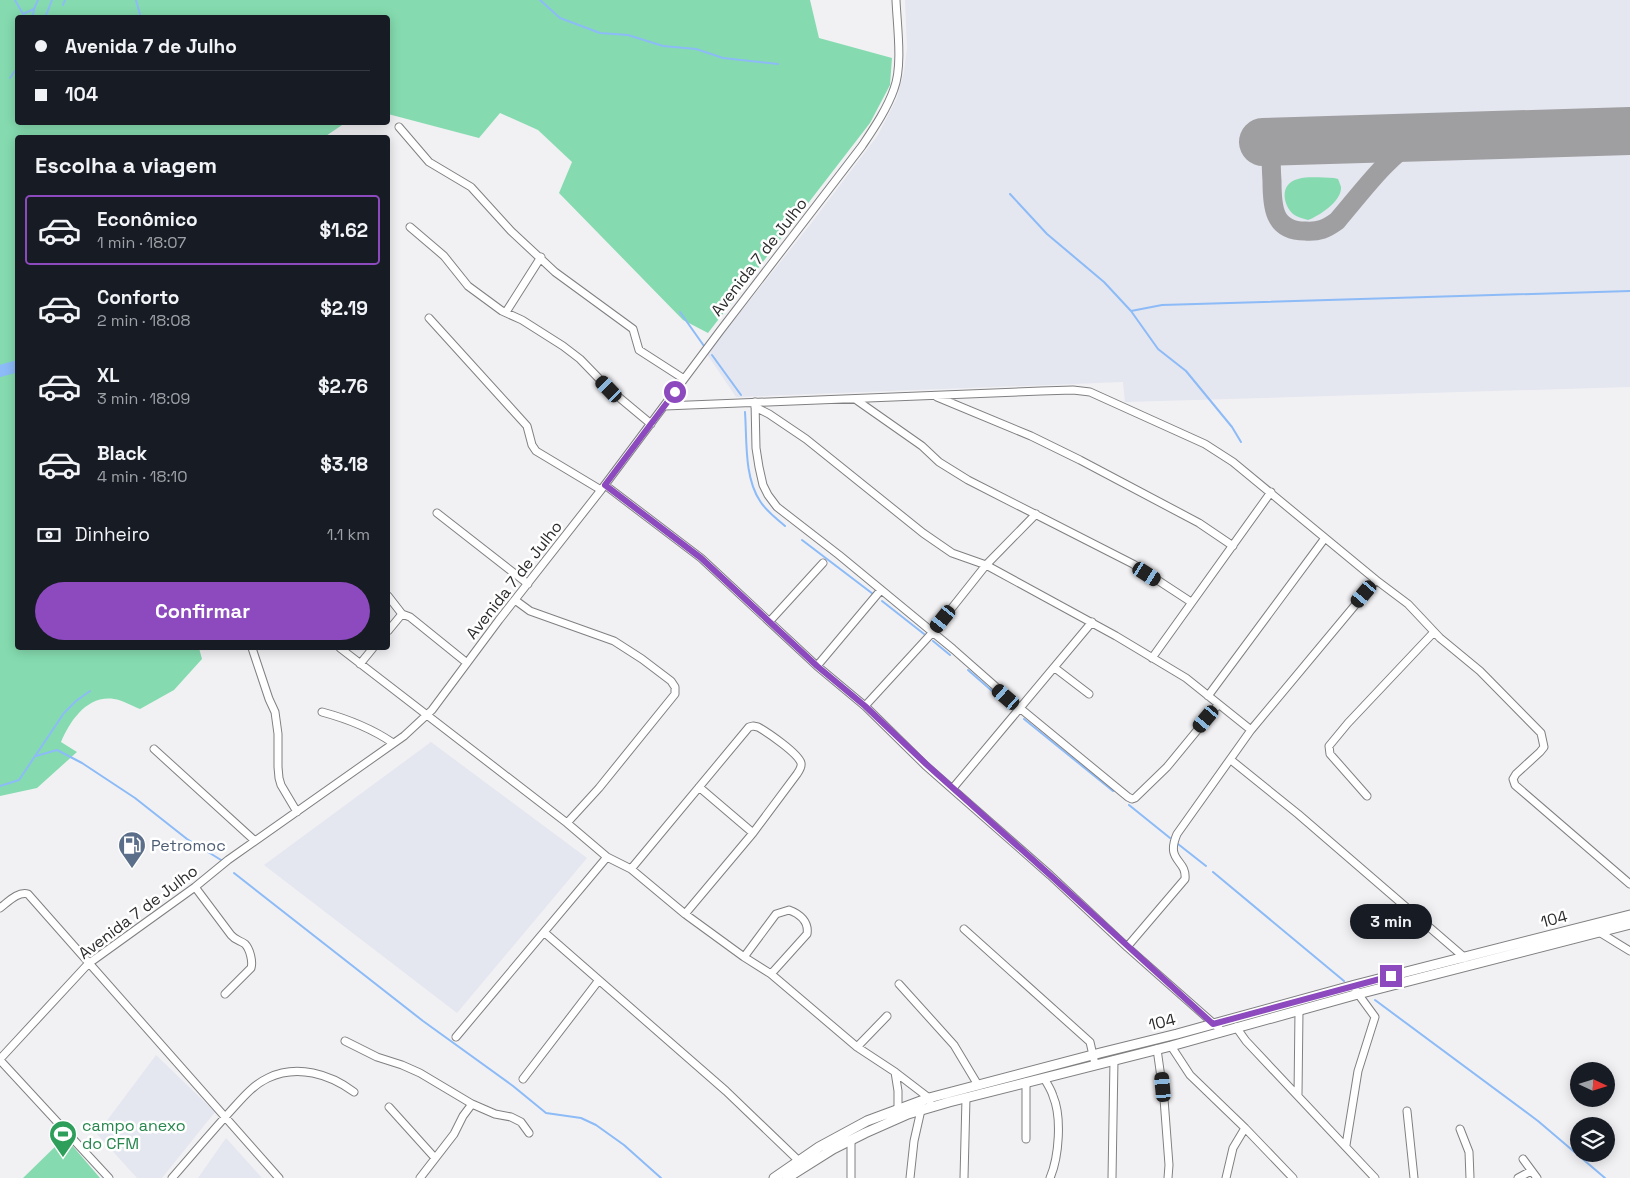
<!DOCTYPE html>
<html lang="pt">
<head>
<meta charset="utf-8">
<style>
	body { margin:0; font-family:"Space Grotesk",sans-serif; background:#242831; color:#f1f3f6; height:100vh; display:flex; flex-direction:column; font-size:19px; white-space:nowrap }
	* { box-sizing:border-box; margin:0 }
	p { font-size:16px; color:#9ea1a6 }
	.icon { flex:none; width:28px; height:28px; fill:none; stroke:currentColor; stroke-width:2; stroke-linecap:round; stroke-linejoin:round }
	.map { position:relative; flex:1; overflow:hidden }
	.panel { position:absolute; left:15px; top:135px; width:375px; height:515px; display:flex; flex-direction:column; background:#171b24; border-radius:5px; box-shadow:0 2px 12px #0003 }
	.panel>* { flex:none }
	.hud { position:absolute; left:15px; top:15px; width:375px; height:110px; border-radius:5px; box-shadow:0 2px 12px #0003; display:grid; align-content:center; height:110px; padding:0 20px; background:#171b24 }
	.needle { width:32px; rotate:94deg }
	.fabs { position:absolute; left:1570px; top:1062px; display:grid; gap:10px }
	.fabs a { display:grid; place-items:center; width:45px; height:45px; border-radius:50%; background:#171b24; box-shadow:0 2px 12px #0003; font-size:25px }
	.end { position:absolute; width:22px; height:22px; margin:-11px; border:6px solid #8c4abe; background:#fff; box-shadow:0 0 0 2px #fff }
	.from { border-radius:50% }
	.bubble { position:absolute; height:35px; border-radius:18px; background:#171b24; box-shadow:0 2px 12px #0003; font-size:16px; font-weight:600; line-height:35px; text-align:center }
	.car { position:absolute; width:15px; height:30px; margin:-15px -8px; border-radius:6px; box-shadow:0 0 4px 1px #0007; background:linear-gradient(#222 24%,#8ab4d8 0 40%,#222 0 76%,#8ab4d8 0 86%,#222 0) }
	.hud b { display:flex; align-items:center; gap:18px; height:48px; font-size:19px }
	.hud b+b { border-top:1px solid #363941 }
	.hud i { width:12px; height:12px; background:#f1f3f6 }
	ul { padding:0; list-style:none }
	li { display:flex; align-items:center; gap:15px; height:70px; margin:0 10px 8px; padding:0 10px; border:2px solid transparent; border-radius:5px }
	li div { flex:1 }
	li b { display:block; font-size:19px }
	li em { font-style:normal; font-weight:600 }
	li.selected { border-color:#8c4abe }
	li>.icon { width:45px; height:45px; stroke-width:1.5 }
	h2 { padding:0 20px; font-size:22px; line-height:60px }
	.pay { display:flex; align-items:center; gap:12px; height:55px; padding:0 20px; font-size:19px }
	.pay p { margin-inline-start:auto }
	.action { display:flex; gap:10px; margin-top:auto; padding:10px 20px }
	.action a { flex:1; height:58px; border-radius:30px; background:#8c4abe; color:#fff; font-size:20px; font-weight:600; line-height:58px; text-align:center }
	.map>svg:first-child { display:block }
	.built { fill:#e4e6f0 }
	.green { fill:#85dbaf }
	.lines { fill:none; stroke-linecap:round; stroke-linejoin:round }
	.stream { stroke:#8cbbf7; stroke-width:2 }
	.river { stroke:#8cbbf7; stroke-width:12 }
	.taxiway { stroke:#9f9fa1; stroke-width:19 }
	.runway { stroke:#9f9fa1; stroke-width:48 }
	.minor-casing { stroke:#808082; stroke-width:9 }
	.tertiary-casing { stroke:#808082; stroke-width:11 }
	.minor { stroke:#fff; stroke-width:7 }
	.tertiary { stroke:#fff; stroke-width:9 }
	.route { stroke:#8c4abe; stroke-width:6 }
	.labels { text-anchor:middle; dominant-baseline:central; stroke-width:5; stroke-linejoin:round; paint-order:stroke }
	.street-label { font-size:16px; fill:#2c2c2d; stroke:#fff }
	.service-label { font-size:16px; fill:#4e5e75; stroke:#fff; text-anchor:start }
	.leisure-label { font-size:16px; fill:#27864d; stroke:#fff; text-anchor:start }
</style>
</head>
<body>
<div class="map">
<svg width="1630" height="1178" viewBox="0 0 1630 1178">
	<rect width="100%" height="100%" fill="#f1f1f4"/>
	<path class="built" d="M905 0H1630V387L1125 402 1123 382 736 397 707 354 809 226 878 135 897 98 904 72 907 48Z
		M431 742 587 858 457 1013 264 865Z
		M156 1055 215 1112 162 1178H137L97 1134Z
		M226 1138 262 1178H198Z"/>
	<path class="green" d="M0 0H810L819 38 892 58 890 85 870 123 708 333 683 320 559 193 572 162 538 130 500 113 479 138 388 114V18H18V122L345 123 323 138H18V648H199L202 659 174 690 140 709C132 706 122 700 114 699 87 695 70 721 61 742L77 752 37 788 0 796Z
		M1334 178 1338 179C1339 181 1340 184 1341 187 1342 201 1319 216 1308 220 1302 218 1297 217 1293 214 1282 204 1280 183 1298 179 1309 176 1323 178 1334 178Z
		M65 1137 100 1178H23Z"/>
	<g class="lines">
		<path class="stream" d="M15 0 23 14 34 9 38 0
			M136 0 141 18
			M540 0 560 18 600 33 628 35 663 46 696 49 723 58 778 64
			M63 5 65 0
			M32 18 34 10
			M45 18 52 0
			M10 78 18 67
			M1010 194 1047 234 1104 282 1131 311 1158 349 1186 371 1232 427 1241 442
			M1131 311 1162 305 1630 291
			M680 312 704 346
			M712 355 741 395
			M745 412C747 440 744 477 760 501 766 511 776 518 785 526
			M802 540 873 594
			M882 601 924 634
			M933 641 950 655
			M968 670 1015 711
			M1024 719 1113 791
			M36 756 57 750 82 763 135 798 187 839 221 860
			M0 786 19 780 64 713 76 701 90 691
			M1129 805 1170 838
			M1178 844 1206 866
			M1213 872 1344 981
			M234 873 423 1021 513 1086 546 1113 581 1118 596 1125 624 1145 661 1178
			M1375 1000 1538 1121 1605 1178"/>
		<path class="river" d="M0 371 18 366"/>
		<path class="taxiway" d="M1271 142C1271 155 1271 168 1272 181 1272 206 1273 231 1305 231 1319 232 1326 229 1337 221 1362 192 1386 158 1419 137"/>
		<path class="runway" d="M1263 142 1630 131"/>
		<g class="minor-casing">
			<path id="minor" d="M399 127 429 162 471 187 511 231 555 272 633 329 639 350 684 379
				M410 227 444 256 468 286 502 311 522 320 563 346 580 359 609 389 651 424
				M506 312 541 257
				M429 318 527 426 532 445 536 451 601 490
				M937 397 1031 436 1080 460 1199 523 1233 546
				M855 399 922 446 939 462 968 480 1133 564 1191 602
				M755 402 756 448 759 467 763 485 768 495 777 507 839 555 953 649 1021 709 1128 797 1132 799 1135 798 1167 767 1218 705
				M665 406 1041 391 1073 390 1090 392 1205 444 1233 462 1376 580 1251 730 1177 834C1165 862 1187 859 1185 879L1127 947
				M755 407 769 414 806 439 923 533 952 553 986 565 1116 636 1186 678 1251 730
				M605 485 701 558 817 666 865 706 925 765 1050 875 1127 947 1222 1031
				M437 513 528 584
				M1376 580 1408 604 1440 638 1480 671 1541 733 1544 747 1540 752 1516 774 1513 779 1515 785 1630 884
				M388 596 402 614 410 617 467 663
				M515 600 530 611 614 641 642 659 671 681 675 687V694L599 788 567 823
				M770 621 823 563
				M388 631 402 614
				M252 648 269 699 275 712 278 734V767L279 778 281 785 297 812
				M340 648 567 823 607 857 456 1037
				M1152 658 1271 492
				M360 664 373 648
				M817 666 880 591
				M1055 668 1089 694
				M1208 696 1325 538
				M865 706 932 633 986 565 1036 514
				M322 712C348 719 371 728 393 743
				M154 749 255 841
				M1231 760 1298 814 1465 958
				M699 787 753 833
				M953 788 1092 622
				M1367 796 1330 754 1329 746 1348 723 1434 632
				M607 857 631 869 685 914 744 957 771 974 857 1047 895 1072 929 1098 930 1102
				M631 869 749 727 753 726 758 727C767 732 798 753 801 763 802 767 799 771 797 774L753 833 685 914
				M195 887 231 935C236 941 240 940 245 944 250 949 253 962 251 968L225 994
				M0 908C8 902 18 891 28 894L279 1178
				M964 929 1090 1042 1095 1064
				M1599 932 1630 951
				M545 933 726 1091 801 1163
				M744 957 776 914 789 910C800 914 809 922 807 934L771 974
				M899 984 954 1045 978 1085
				M1236 1027 1246 1041 1375 1178
				M345 1041 377 1057 402 1065 420 1073 472 1104
				M1171 1046 1190 1075 1245 1128 1233 1148 1226 1178
				M857 1047 887 1016
				M1157 1049 1164 1099 1169 1165 1168 1178
				M0 1059 88 964 195 887 228 860 404 736 432 710 499 620 601 490 720 331 862 146C874 128 887 109 894 89 903 66 897 25 896 0
				M0 1060 109 1178
				M895 1072 898 1091V1109
				M1044 1078C1047 1084 1051 1089 1053 1096 1062 1117 1059 1157 1050 1178
				M523 1079 599 980
				M1026 1082V1139
				M1298 1095 1299 1011
				M389 1107 435 1158
				M1407 1111 1414 1178
				M1245 1128 1293 1178
				M1460 1129 1469 1152 1470 1178
				M851 1141V1178
				M1346 1145 1358 1071 1375 1017 1356 991
				M1523 1159 1537 1178
				M172 1178C193 1154 214 1129 236 1105 245 1095 255 1084 268 1078 297 1064 330 1074 354 1092
				M420 1178 454 1134 463 1116 472 1104 495 1114 511 1117 521 1122 529 1133
				M910 1178 914 1141 921 1110
				M964 1178 966 1098
				M1112 1178 1114 1060
				M1518 1178 1531 1171"/>
		</g>
		<g class="tertiary-casing">
			<path id="tertiary" d="M774 1178 819 1147 867 1121 929 1098 1100 1053 1177 1034 1355 985 1630 915
				M787 1178 833 1149 865 1133 908 1114 949 1102 1171 1046 1358 994 1630 924"/>
		</g>
		<use href="#minor" class="minor"/>
		<use href="#tertiary" class="tertiary"/>
	</g>
	<g class="lines">
		<path class="route" d="M675 392 605 485 701 558 817 666 865 706 926 764 1050 875 1213 1024 1391 976"/>
	</g>
	<defs>
		<g id="fuel-pin" transform="scale(1.4375)"><path d="M0 17L-7.5 6A9.5 9.5 0 1 1 7.5 6Z" fill="#5c6f8a" stroke="#fff"/><path d="M-5.5-6h7V0h2V4h1.3V-2.5L3-4.5l.8-.8L6-3V5H2.5V1h-1V6h-7ZM-4.2-4.7v3.2H.2V-4.7Z" fill="#fff"/></g>
		<g id="stadium-pin" transform="scale(1.4375)"><path d="M0 17L-7.5 6A9.5 9.5 0 1 1 7.5 6Z" fill="#2e9e5b" stroke="#fff"/><path d="M0-5a6.5 5 0 1 0 0 10a6.5 5 0 1 0 0-10ZM-3.5-1.8h7v3.6h-7Z" fill="#fff"/></g>
	</defs>
	<g fill-rule="evenodd">
		<use href="#fuel-pin" x="132" y="845"/>
		<use href="#stadium-pin" x="63" y="1134"/>
	</g>
	<g class="labels">
		<g class="street-label">
			<text transform="translate(759 257) rotate(-52)">Avenida 7 de Julho</text>
			<text transform="translate(514 580) rotate(-52)">Avenida 7 de Julho</text>
			<text transform="translate(138 912) rotate(-37)">Avenida 7 de Julho</text>
			<text transform="translate(1554 919) rotate(-15)">104</text>
			<text transform="translate(1162 1022) rotate(-14)">104</text>
		</g>
		<g class="service-label">
			<text x="151" y="845">Petromoc</text>
		</g>
		<g class="leisure-label">
			<text x="82" y="1125">campo anexo<tspan x="82" dy="18">do CFM</tspan></text>
		</g>
	</g>
</svg>
<div class="fabs">
<a><svg class="needle" viewBox="-14 -14 28 28"><path d="M0-13l5 13h-10z" fill="#e53935"/><path d="M0 13l5-13h-10z" fill="#9ea1a6"/></svg></a>
<a><svg class="icon" aria-label="layers" viewBox="0 0 24 24"><path d="M12 4l9 5-9 5-9-5zM3 14l9 5 9-5"/></svg></a>
</div>
<i class="end from" style="left:675px;top:392px"></i>
<i class="end" style="left:1391px;top:976px"></i>
<div class="bubble" style="left:1350px;top:904px;width:82px">3 min</div>
<i class="car" style="left:609px;top:389px;rotate:316deg"></i>
<i class="car" style="left:1147px;top:574px;rotate:123deg"></i>
<i class="car" style="left:1364px;top:594px;rotate:220deg"></i>
<i class="car" style="left:943px;top:619px;rotate:219deg"></i>
<i class="car" style="left:1006px;top:697px;rotate:311deg"></i>
<i class="car" style="left:1206px;top:719px;rotate:220deg"></i>
<i class="car" style="left:1163px;top:1087px;rotate:355deg"></i>
<div class="hud">
<b><i class="from"></i>Avenida 7 de Julho</b>
<b><i></i>104</b>
</div>
<section class="panel">
<h2>Escolha a viagem</h2>
<ul>
<li class="selected"><svg class="icon" aria-label="car" viewBox="0 0 24 24"><path d="M5 17H2v-5l4-1 3-4h7l3 4 3 1v5h-3M9 17h6M6 11h13"/><circle cx="7" cy="17" r="2"/><circle cx="17" cy="17" r="2"/></svg><div><b>Econômico</b><p>1 min · 18:07</p></div><em>$1.62</em></li>
<li><svg class="icon" aria-label="car" viewBox="0 0 24 24"><path d="M5 17H2v-5l4-1 3-4h7l3 4 3 1v5h-3M9 17h6M6 11h13"/><circle cx="7" cy="17" r="2"/><circle cx="17" cy="17" r="2"/></svg><div><b>Conforto</b><p>2 min · 18:08</p></div><em>$2.19</em></li>
<li><svg class="icon" aria-label="car" viewBox="0 0 24 24"><path d="M5 17H2v-5l4-1 3-4h7l3 4 3 1v5h-3M9 17h6M6 11h13"/><circle cx="7" cy="17" r="2"/><circle cx="17" cy="17" r="2"/></svg><div><b>XL</b><p>3 min · 18:09</p></div><em>$2.76</em></li>
<li><svg class="icon" aria-label="car" viewBox="0 0 24 24"><path d="M5 17H2v-5l4-1 3-4h7l3 4 3 1v5h-3M9 17h6M6 11h13"/><circle cx="7" cy="17" r="2"/><circle cx="17" cy="17" r="2"/></svg><div><b>Black</b><p>4 min · 18:10</p></div><em>$3.18</em></li>
</ul>
<div class="pay"><svg class="icon" aria-label="cash" viewBox="0 0 24 24"><path d="M3 7h18v10H3z"/><circle cx="12" cy="12" r="2"/></svg>Dinheiro<p>1.1 km</p></div>
<div class="action"><a>Confirmar</a></div>
</section>
</div>
</body>
</html>
